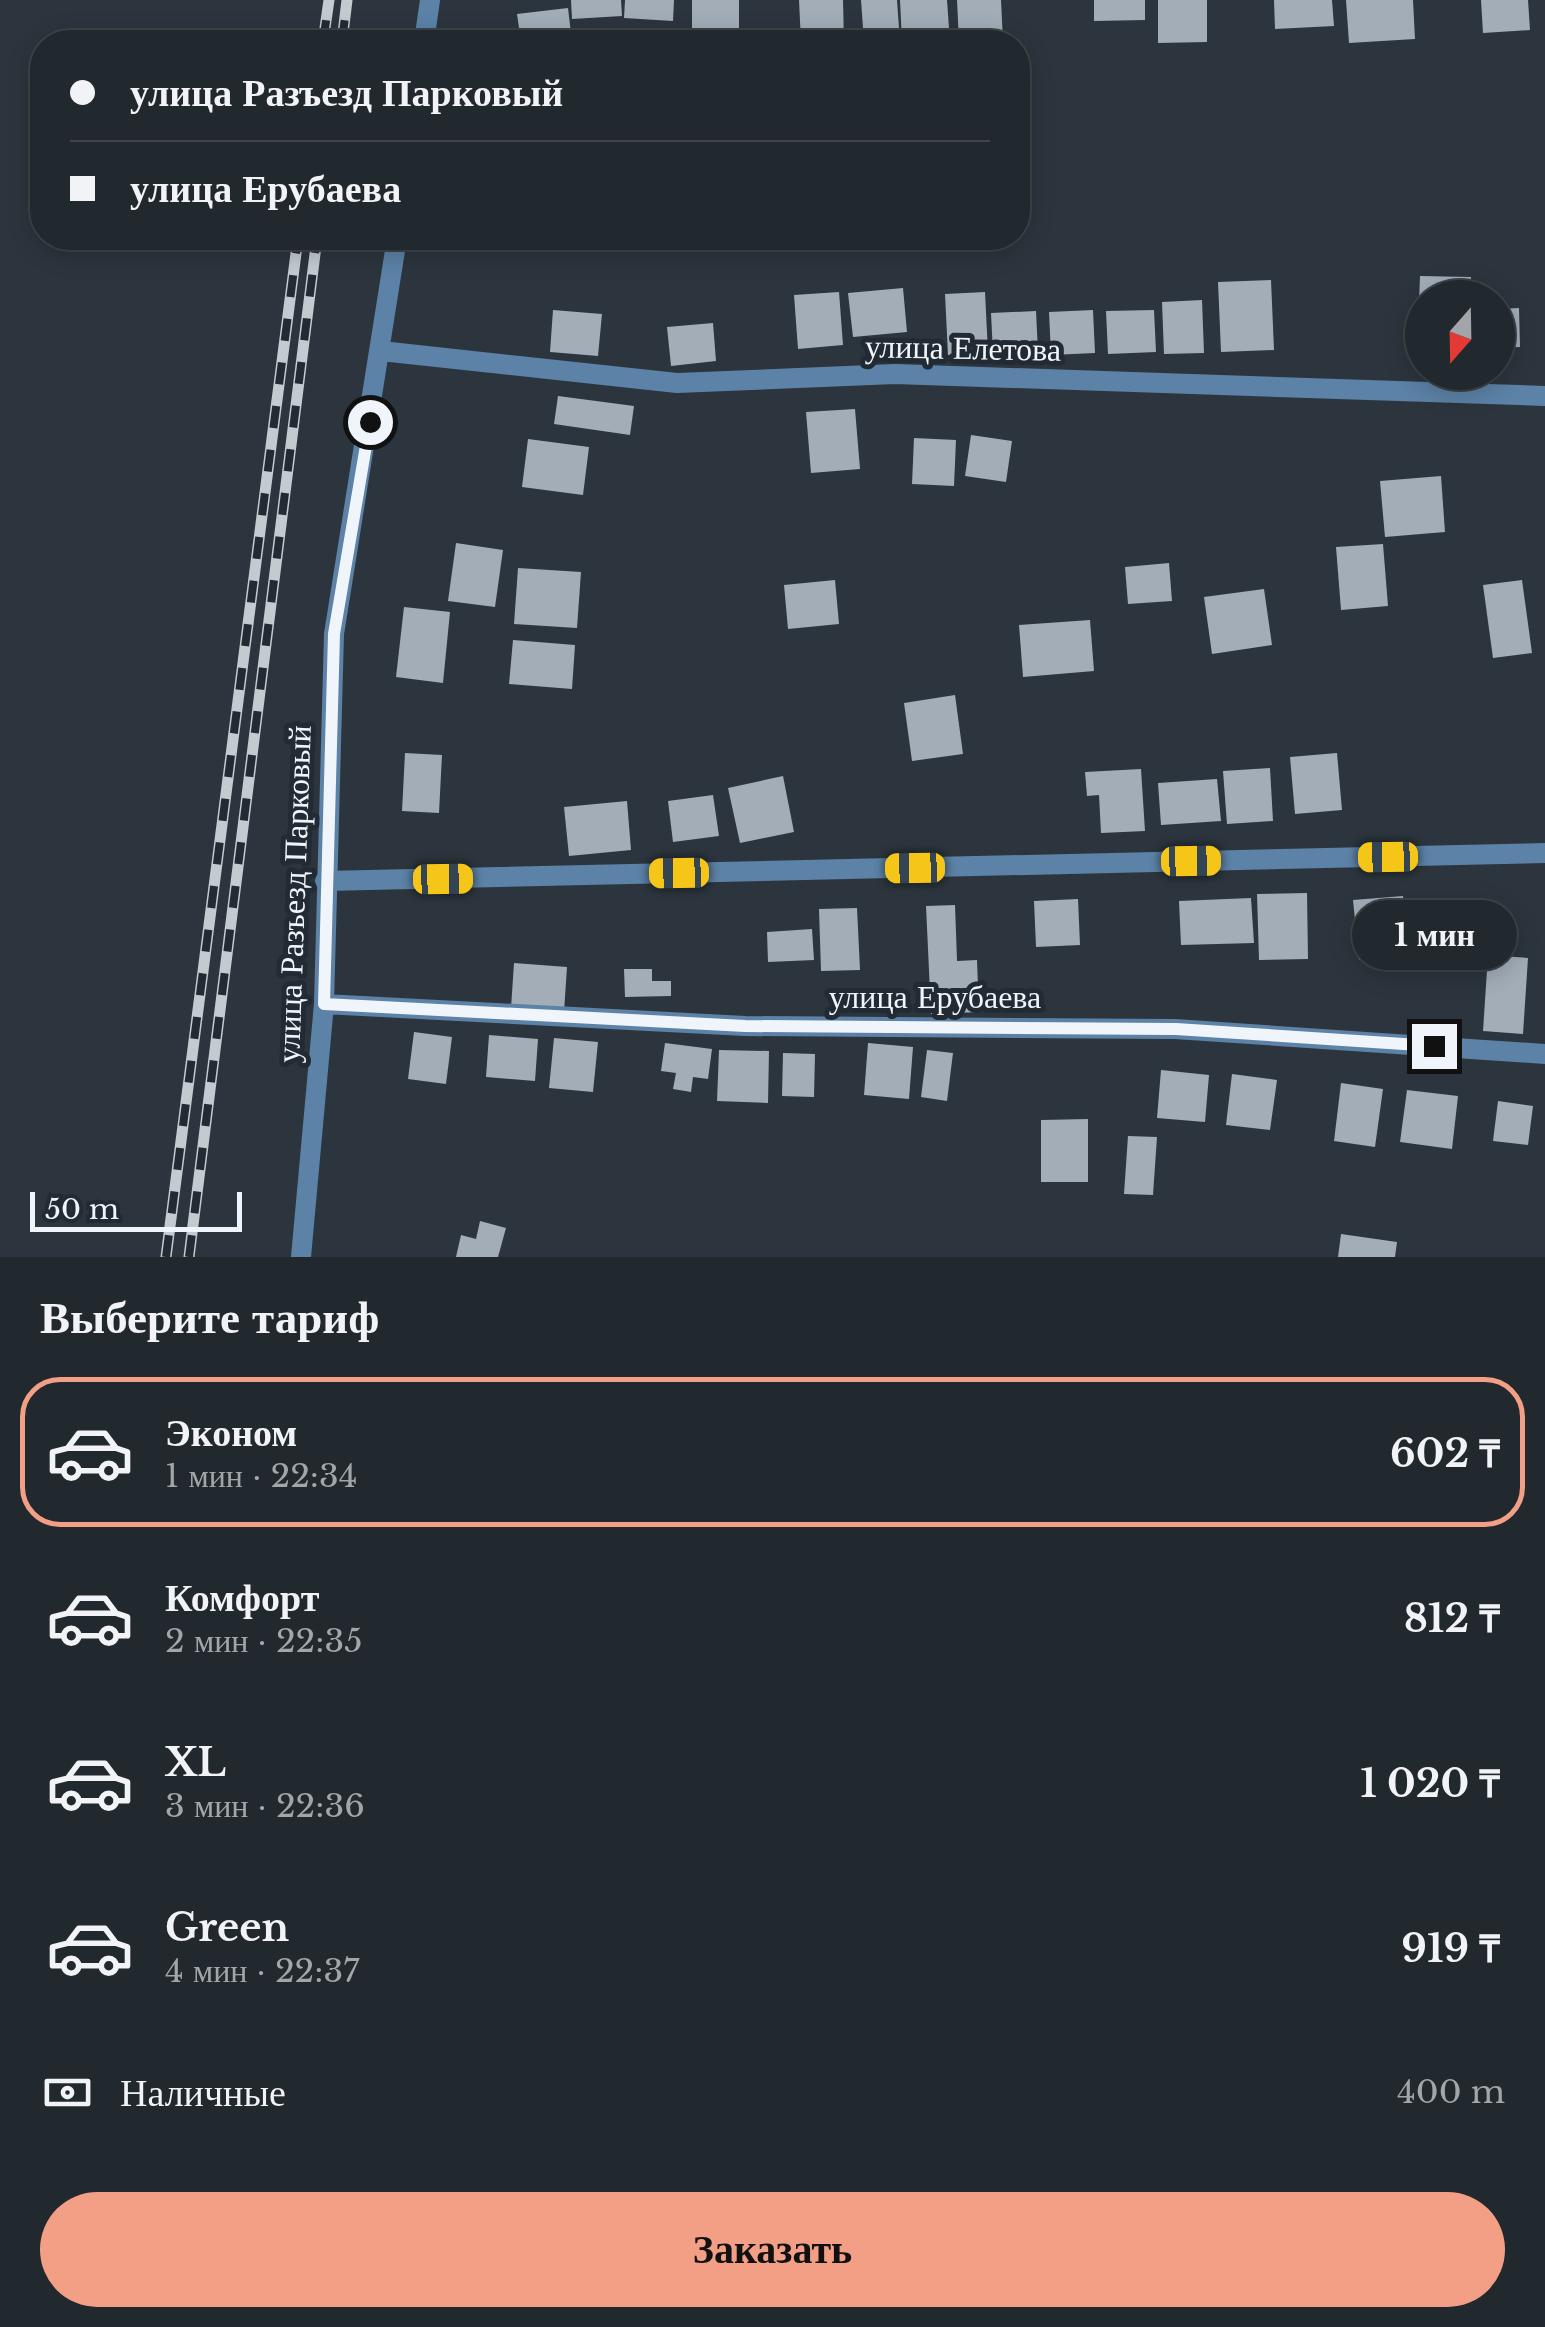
<!DOCTYPE html>
<html lang="ru">
<head>
<meta charset="utf-8">
<style>
	body { margin:0; font-family:"Libre Baskerville",serif; background:#2d343a; color:#f1f3f6; height:100vh; display:flex; flex-direction:column; font-size:38px; white-space:nowrap }
	* { box-sizing:border-box; margin:0 }
	p { font-size:32px; color:#a2a6aa }
	.icon { flex:none; width:55px; height:55px; fill:none; stroke:currentColor; stroke-width:2; stroke-linecap:round; stroke-linejoin:round }
	.map { position:relative; height:1257px; overflow:hidden }
	.sheet { display:flex; flex-direction:column; background:#21282e; flex:1 }
	.sheet>* { flex:none }
	.top-card { position:absolute; left:30px; top:30px; width:1000px; height:220px; border-radius:40px; box-shadow:0 5px 25px #0003,0 0 0 2px #3e444a; display:grid; align-content:center; height:220px; padding:0 40px; background:#21282e }
	.needle { width:65px; rotate:200deg }
	.controls { position:absolute; left:1405px; top:280px; display:grid; gap:20px }
	.controls a { display:grid; place-items:center; width:110px; height:110px; border-radius:50%; background:#21282e; box-shadow:0 5px 25px #0003,0 0 0 2px #3e444a; font-size:50px }
	.scale { position:absolute; left:30px; bottom:25px; width:212px; box-sizing:border-box; padding-left:10px; border:5px solid #eff5fb; border-top:0; font-size:28px; line-height:35px; white-space:nowrap; color:#eff5fb; -webkit-text-stroke:8px #222b33; paint-order:stroke }
	.end { position:absolute; width:45px; height:45px; margin:-22px; border:12px solid #eff5fb; background:#111; box-shadow:0 0 0 5px #111 }
	.from { border-radius:50% }
	.bubble { position:absolute; height:70px; border-radius:35px; background:#21282e; box-shadow:0 5px 25px #0003,0 0 0 2px #3e444a; font-size:32px; font-weight:800; line-height:70px; text-align:center }
	.car { position:absolute; width:30px; height:60px; margin:-30px -15px; border-radius:12px; box-shadow:0 0 8px 2px #0007; background:linear-gradient(#f5c518 24%,#345 0 40%,#f5c518 0 76%,#345 0 86%,#f5c518 0) }
	.top-card b { display:flex; align-items:center; gap:35px; height:95px; font-size:38px }
	.top-card b+b { border-top:2px solid #3e444a }
	.top-card i { width:25px; height:25px; background:#f1f3f6 }
	ul { padding:0; list-style:none }
	li { display:flex; align-items:center; gap:30px; height:150px; margin:0 20px 15px; padding:0 20px; border:5px solid transparent; border-radius:40px }
	li div { flex:1 }
	li b { display:block; font-size:38px }
	li em { font-style:normal; font-weight:800 }
	li.active { border-color:#f39f85 }
	li>.icon { width:90px; height:90px; stroke-width:1.5 }
	h2 { padding:0 40px; font-size:45px; line-height:120px }
	.pay { display:flex; align-items:center; gap:25px; height:110px; padding:0 40px; font-size:38px }
	.pay p { margin-inline-start:auto }
	.button { display:flex; gap:20px; margin-top:auto; padding:20px 40px }
	.button a { flex:1; height:115px; border-radius:60px; background:#f39f85; color:#111; font-size:40px; font-weight:800; line-height:115px; text-align:center }
	.map>svg:first-child { display:block }
	.building { fill:#a2adb8 }
	.lines { fill:none; stroke-linecap:round; stroke-linejoin:round }
	.street { stroke:#5c82a7; stroke-width:20 }
	.rail-casing { stroke:#c3cad0; stroke-width:11 }
	.rail { stroke:#222b33; stroke-width:8; stroke-dasharray:22; stroke-linecap:butt }
	.route { stroke:#eff5fb; stroke-width:12 }
	.labels { text-anchor:middle; dominant-baseline:central; stroke-width:10; stroke-linejoin:round; paint-order:stroke }
	.street-label { font-size:32px; fill:#eff5fb; stroke:#222b33 }
</style>
</head>
<body>
<div class="map">
<svg width="1545" height="1257" viewBox="0 0 1545 1257">
	<rect width="100%" height="100%" fill="#2c353d"/>
	<path class="building" d="M571 0H621L622 16 572 19Z
		M625 0H674L673 21 624 18Z
		M692 0H739V42H692Z
		M799 0H843L844 42H801Z
		M861 0H897L900 42H864Z
		M900 0H947L950 42H902Z
		M957 0H1001L1003 42H959Z
		M1094 0H1145V20L1094 21Z
		M1158 0H1207V42L1158 43Z
		M1274 0H1332L1334 26 1275 29Z
		M1346 0H1413L1415 39 1349 43Z
		M1481 0H1528L1530 30 1483 33Z
		M568 8 572 42H521L517 14Z
		M1420 276 1471 277 1470 298H1422V356H1417Z
		M1271 280 1274 350 1221 352 1218 282Z
		M903 288 907 332 853 337 848 293Z
		M839 292 843 345 798 349 794 295Z
		M985 292 988 353 948 355 945 294Z
		M1202 300 1204 353 1164 354 1162 302Z
		M1519 308 1520 347 1498 348V309Z
		M553 310 602 314 598 356 550 352Z
		M1093 310 1095 353 1051 355 1049 312Z
		M1154 310 1156 352 1108 354 1106 311Z
		M1036 311 1038 352 993 354 991 313Z
		M713 323 716 361 671 366 667 327Z
		M558 396 634 406 630 435 554 424Z
		M855 409 860 469 811 473 806 412Z
		M971 435 1012 441 1006 482 965 476Z
		M914 438 956 440 954 486 912 484Z
		M528 439 589 447 583 495 522 487Z
		M1441 476 1445 532 1385 537 1380 481Z
		M456 543 503 550 495 607 448 601Z
		M1383 544 1388 606 1341 610 1336 547Z
		M1169 563 1172 601 1128 604 1125 567Z
		M518 568 581 572 577 628 514 624Z
		M835 580 839 624 788 629 784 585Z
		M1522 580 1532 653 1493 658 1483 585Z
		M1264 589 1272 645 1212 654 1204 597Z
		M404 607 450 612 443 683 396 677Z
		M1090 620 1094 671 1023 677 1019 625Z
		M513 640 575 645 572 689 509 684Z
		M955 695 963 754 912 761 904 703Z
		M405 753 442 755 439 813 402 811Z
		M1337 753 1342 810 1295 814 1290 757Z
		M1270 768 1273 821 1227 824 1223 771Z
		M1141 769 1145 831 1101 833 1099 795 1087 796 1085 772Z
		M783 776 794 832 740 843 728 788Z
		M1217 779 1221 821 1161 825 1158 783Z
		M713 795 719 836 673 842 668 801Z
		M627 801 631 850 569 856 564 807Z
		M1307 893 1308 959 1259 960 1257 894Z
		M1403 896 1409 956 1359 960 1353 900Z
		M1251 898 1254 943 1181 945 1179 901Z
		M1078 899 1080 945 1036 947 1034 901Z
		M955 905 957 961 977 960 979 1012 931 1014 926 906Z
		M857 908 860 970 821 971 819 909Z
		M812 929 814 960 768 962 767 932Z
		M1488 955 1528 958 1523 1034 1483 1031Z
		M514 963 567 967 564 1012 511 1008Z
		M624 969H652V981H671V996L625 997Z
		M414 1032 452 1037 446 1084 408 1079Z
		M489 1035 538 1039 535 1081 486 1077Z
		M554 1038 598 1042 593 1092 549 1088Z
		M665 1043 712 1049 708 1079 693 1077 691 1092 673 1089 676 1073 661 1071Z
		M868 1043 913 1047 909 1099 864 1095Z
		M719 1050 769 1051 768 1103 717 1101Z
		M927 1050 953 1053 947 1101 921 1097Z
		M783 1053 815 1054 814 1097 782 1096Z
		M1161 1070 1209 1075 1205 1122 1157 1118Z
		M1232 1074 1277 1080 1270 1130 1226 1125Z
		M1341 1083 1383 1089 1375 1147 1334 1141Z
		M1407 1090 1458 1096 1452 1149 1400 1142Z
		M1498 1101 1533 1106 1528 1145 1493 1141Z
		M1088 1119V1182H1041V1120Z
		M1128 1136 1157 1137 1153 1195 1124 1194Z
		M480 1221 506 1228 498 1257H456L461 1235 476 1239Z
		M1341 1234 1397 1242 1395 1257H1338Z"/>
	<g class="lines">
		<path class="street" d="M424 42 430 0
			M381 351 677 383 895 374 1545 396
			M325 881 1545 853
			M324 1004 745 1026 1175 1029 1545 1054
			M301 1257 324 1004 334 634 397 238"/>
		<g class="rail-casing">
			<path id="rail" d="M323 42 329 0
				M342 42 347 0
				M166 1257 298 238
				M189 1257 317 238"/>
		</g>
		<use href="#rail" class="rail"/>
	</g>
	<g class="lines">
		<path class="route" d="M370 422 334 634 324 1004 745 1026 1176 1029 1434 1046"/>
	</g>
	<g class="labels">
		<g class="street-label">
			<text transform="translate(963 348) rotate(1)">улица Елетова</text>
			<text transform="translate(294 894) rotate(-88)">улица Разъезд Парковый</text>
			<text x="935" y="997">улица Ерубаева</text>
		</g>
	</g>
</svg>
<div class="controls">
<a><svg class="needle" viewBox="-14 -14 28 28"><path d="M0-13l5 13h-10z" fill="#e53935"/><path d="M0 13l5-13h-10z" fill="#a2a6aa"/></svg></a>
</div>
<div class="scale">50 m</div>
<i class="end from" style="left:370px;top:422px"></i>
<i class="end" style="left:1434px;top:1046px"></i>
<div class="bubble" style="left:1352px;top:900px;width:165px">1 мин</div>
<i class="car" style="left:1388px;top:857px;rotate:269deg"></i>
<i class="car" style="left:1191px;top:861px;rotate:89deg"></i>
<i class="car" style="left:915px;top:868px;rotate:269deg"></i>
<i class="car" style="left:679px;top:873px;rotate:269deg"></i>
<i class="car" style="left:443px;top:879px;rotate:89deg"></i>
<div class="top-card">
<b><i class="from"></i>улица Разъезд Парковый</b>
<b><i></i>улица Ерубаева</b>
</div>
</div>
<section class="sheet">
<h2>Выберите тариф</h2>
<ul>
<li class="active"><svg class="icon" aria-label="car" viewBox="0 0 24 24"><path d="M5 17H2v-5l4-1 3-4h7l3 4 3 1v5h-3M9 17h6M6 11h13"/><circle cx="7" cy="17" r="2"/><circle cx="17" cy="17" r="2"/></svg><div><b>Эконом</b><p>1 мин · 22:34</p></div><em>602 ₸</em></li>
<li><svg class="icon" aria-label="car" viewBox="0 0 24 24"><path d="M5 17H2v-5l4-1 3-4h7l3 4 3 1v5h-3M9 17h6M6 11h13"/><circle cx="7" cy="17" r="2"/><circle cx="17" cy="17" r="2"/></svg><div><b>Комфорт</b><p>2 мин · 22:35</p></div><em>812 ₸</em></li>
<li><svg class="icon" aria-label="car" viewBox="0 0 24 24"><path d="M5 17H2v-5l4-1 3-4h7l3 4 3 1v5h-3M9 17h6M6 11h13"/><circle cx="7" cy="17" r="2"/><circle cx="17" cy="17" r="2"/></svg><div><b>XL</b><p>3 мин · 22:36</p></div><em>1 020 ₸</em></li>
<li><svg class="icon" aria-label="car" viewBox="0 0 24 24"><path d="M5 17H2v-5l4-1 3-4h7l3 4 3 1v5h-3M9 17h6M6 11h13"/><circle cx="7" cy="17" r="2"/><circle cx="17" cy="17" r="2"/></svg><div><b>Green</b><p>4 мин · 22:37</p></div><em>919 ₸</em></li>
</ul>
<div class="pay"><svg class="icon" aria-label="cash" viewBox="0 0 24 24"><path d="M3 7h18v10H3z"/><circle cx="12" cy="12" r="2"/></svg>Наличные<p>400 m</p></div>
<div class="button"><a>Заказать</a></div>
</section>
</body>
</html>
